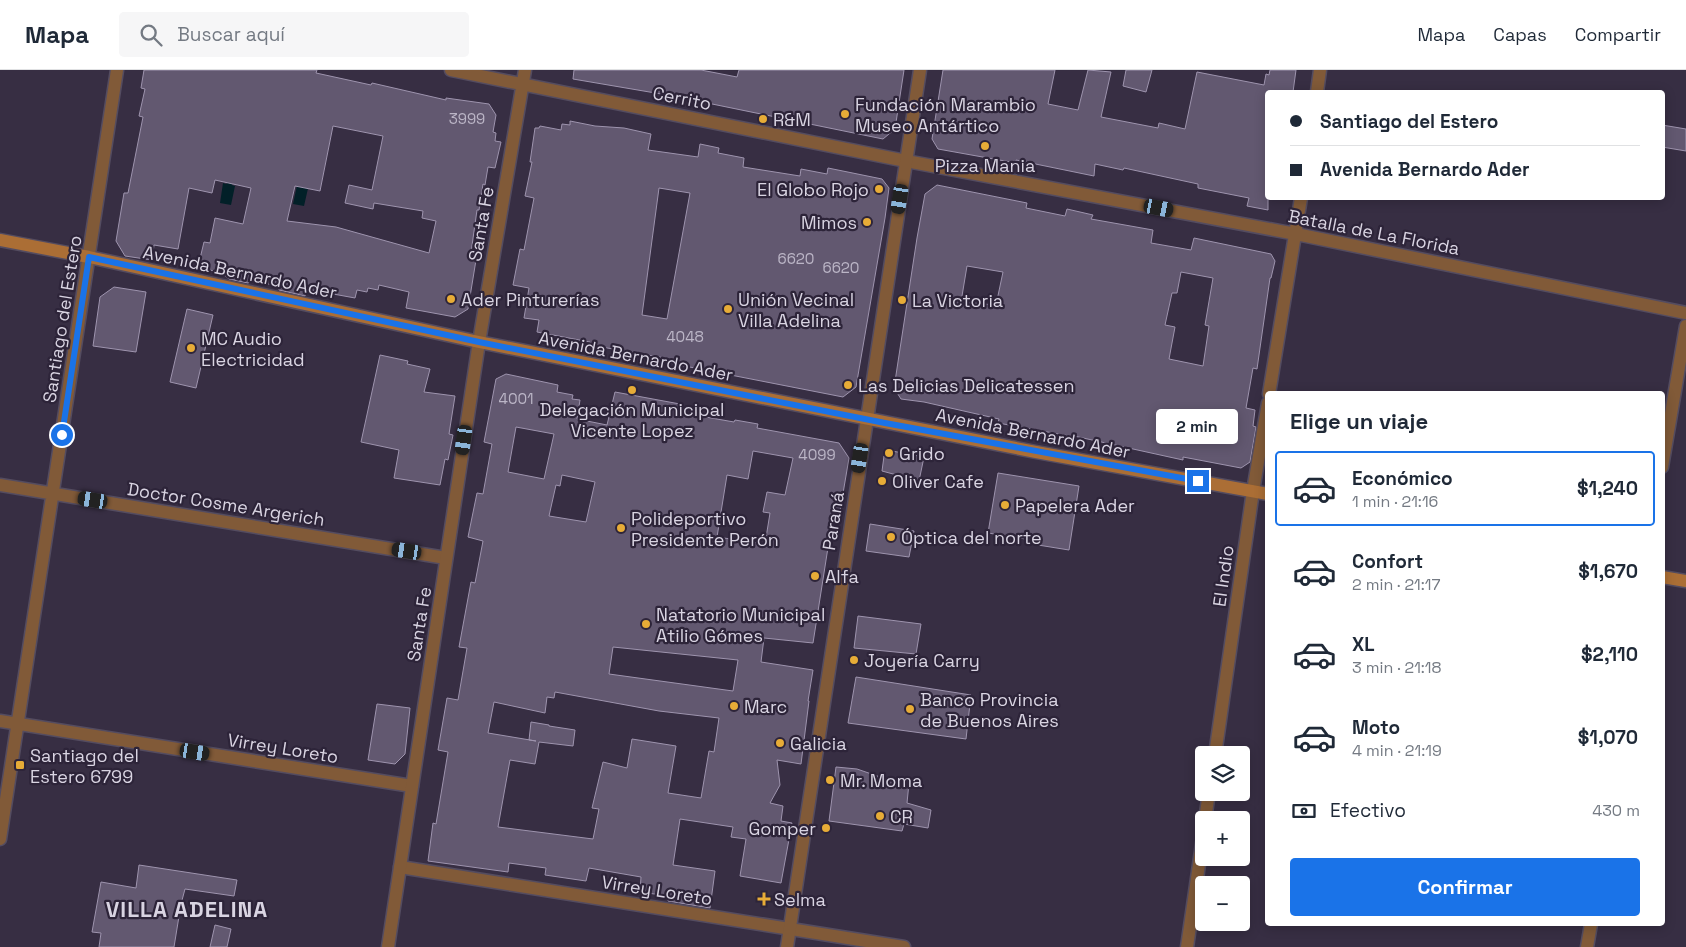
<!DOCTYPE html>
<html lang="es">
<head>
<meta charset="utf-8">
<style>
	body { margin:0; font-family:"Space Grotesk",sans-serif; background:#f6f6f7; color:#1f2937; height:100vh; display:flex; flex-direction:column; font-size:19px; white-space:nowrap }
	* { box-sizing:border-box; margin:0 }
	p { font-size:16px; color:#747a83 }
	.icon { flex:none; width:28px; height:28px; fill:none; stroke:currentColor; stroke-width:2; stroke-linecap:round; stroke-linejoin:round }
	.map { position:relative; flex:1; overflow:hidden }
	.panel { position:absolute; left:1265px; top:321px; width:400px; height:535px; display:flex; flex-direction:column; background:#fff; border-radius:5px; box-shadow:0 2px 12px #0003 }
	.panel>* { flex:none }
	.top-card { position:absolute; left:1265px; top:20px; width:400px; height:110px; border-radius:5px; box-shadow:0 2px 12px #0003; display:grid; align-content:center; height:110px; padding:0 25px; background:#fff }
	.fabs { position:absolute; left:1195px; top:676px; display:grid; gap:10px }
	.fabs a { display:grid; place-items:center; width:55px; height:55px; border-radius:5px; background:#fff; box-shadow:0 2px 12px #0003; font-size:25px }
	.end { position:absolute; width:22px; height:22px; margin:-11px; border:6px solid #1a73e8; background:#fff; box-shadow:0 0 0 2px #fff }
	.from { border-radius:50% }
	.bubble { position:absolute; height:35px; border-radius:5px; background:#fff; box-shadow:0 2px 12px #0003; font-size:16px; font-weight:700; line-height:35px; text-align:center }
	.car { position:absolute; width:15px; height:30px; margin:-15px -8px; border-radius:6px; box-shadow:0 0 4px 1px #0007; background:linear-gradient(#222 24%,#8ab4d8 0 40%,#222 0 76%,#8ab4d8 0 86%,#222 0) }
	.top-card b { display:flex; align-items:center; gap:18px; height:48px; font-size:19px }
	.top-card b+b { border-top:1px solid #e0e1e3 }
	.top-card i { width:12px; height:12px; background:#1f2937 }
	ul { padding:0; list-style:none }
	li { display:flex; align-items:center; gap:15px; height:75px; margin:0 10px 8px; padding:0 15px; border:2px solid transparent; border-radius:5px }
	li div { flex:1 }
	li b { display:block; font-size:19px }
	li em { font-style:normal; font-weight:700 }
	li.active { border-color:#1a73e8 }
	li>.icon { width:45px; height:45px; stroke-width:1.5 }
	h2 { padding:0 25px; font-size:22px; line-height:60px }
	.pay { display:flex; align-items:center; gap:12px; height:55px; padding:0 25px; font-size:19px }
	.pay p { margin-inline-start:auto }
	.button { display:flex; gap:10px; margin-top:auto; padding:10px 25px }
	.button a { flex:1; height:58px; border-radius:5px; background:#1a73e8; color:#fff; font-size:20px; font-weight:700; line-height:58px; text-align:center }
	header { display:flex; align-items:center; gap:30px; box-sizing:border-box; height:70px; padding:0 25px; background:#fff; border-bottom:1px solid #e0e1e3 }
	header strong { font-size:24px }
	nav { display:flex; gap:28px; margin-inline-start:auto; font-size:18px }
	.search { width:350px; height:45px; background:#f6f6f7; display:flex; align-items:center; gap:12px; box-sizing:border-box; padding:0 18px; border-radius:5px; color:#747a83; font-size:19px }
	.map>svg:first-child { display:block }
	.water { fill:#022028 }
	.building { fill:#625870; stroke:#9e94ae; fill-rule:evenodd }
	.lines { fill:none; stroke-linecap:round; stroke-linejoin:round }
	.minor-casing { stroke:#544c60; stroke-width:15 }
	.tertiary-casing { stroke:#544c60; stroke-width:15 }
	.secondary-casing { stroke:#544c60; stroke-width:15 }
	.minor { stroke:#815a38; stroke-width:12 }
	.tertiary { stroke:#815a38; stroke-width:12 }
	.secondary { stroke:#ab6e35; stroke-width:12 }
	.route { stroke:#1a73e8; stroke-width:6 }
	.poi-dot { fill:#e7ac37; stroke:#2d2439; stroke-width:2 }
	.labels { text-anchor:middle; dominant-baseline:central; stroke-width:4.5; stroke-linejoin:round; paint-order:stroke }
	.number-label { font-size:15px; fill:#bbb5c6 }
	.street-label { font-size:18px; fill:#d9d4e2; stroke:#2d2439 }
	.poi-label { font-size:18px; fill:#d9d4e2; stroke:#2d2439; text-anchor:start }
	.district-label { font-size:22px; font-weight:bold; letter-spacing:1px; fill:#d9d4e2; stroke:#2d2439 }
</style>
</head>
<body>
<header>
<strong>Mapa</strong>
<div class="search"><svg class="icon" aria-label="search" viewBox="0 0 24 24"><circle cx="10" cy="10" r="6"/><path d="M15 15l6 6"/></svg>Buscar aquí</div>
<nav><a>Mapa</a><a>Capas</a><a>Compartir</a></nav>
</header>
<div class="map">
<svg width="1686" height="877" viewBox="0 0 1686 877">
	<rect width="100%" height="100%" fill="#372e43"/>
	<path class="water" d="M231 111 232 115 235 116 231 135 220 133 223 113 226 114Z
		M298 111 309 114 304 136 293 134Z"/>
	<path class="building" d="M144 0H317L316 3 371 15 372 13 446 30V28L489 34 496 45 493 62 496 63 495 71 501 72 495 98 488 97 485 115 483 114 479 140H477L470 190H476L468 239 455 247 406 238 409 222 379 215 378 220 368 218 367 222 357 220 355 228 306 219 305 226 279 220V216L252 211 248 213 229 209 222 203 198 197 204 172 210 173 215 148 243 154 251 118 215 110 212 123 189 118 178 179 154 175 152 190 125 186 116 171 124 123H128L143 47 139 46 145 19 141 18ZM333 56 383 66 372 120 349 115 345 133 373 139 374 133 423 141 422 148 436 151 429 183 336 157 287 151 295 116 320 121Z
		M574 0H701L737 7 739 0H904L895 59 883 69 673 26 573 9Z
		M943 0H1055L1048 34 1078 40 1088 0 1111 2 1101 47 1158 58 1159 53 1185 59 1197 2 1264 15 1266 4 1269 5 1270 0H1296L1293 22H1268V140L1247 136 1249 128 1198 118V114L1124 98 1123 100 1095 94 1094 106 1016 90V93L938 79 932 69Z
		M1126 0H1152L1146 22 1123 16Z
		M570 51 595 56 624 58 651 64 648 80 698 87 700 74 719 78 718 83 744 88 743 97 800 106 801 99 827 104 828 98 882 109 889 118 885 148 856 317 843 327 664 292 665 288 590 275V272L537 262 539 250 524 248 529 218 513 215 520 179 524 180 534 128 525 126 532 92H530L535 58H539L540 56 561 60 562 54 570 55ZM659 118 690 123 667 249 642 245Z
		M1662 55 1686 59V81L1662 77Z
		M937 115 1027 133 1026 138 1065 146 1067 139 1093 145 1091 149 1153 160 1151 173 1191 180 1194 168 1271 184 1275 191 1271 208H1270L1257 299 1253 298 1246 338 1255 340 1253 356 1256 357 1250 392 1241 398 1183 387V390L1074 366 1075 367 998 353 999 349 924 332 901 329 894 318 917 168 925 124ZM967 196 1003 202 996 235 961 232ZM1181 202 1213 208 1205 255 1209 256 1203 296 1169 289 1175 257 1165 255 1172 223H1177Z
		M114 217 146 222 136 282 93 276 100 227Z
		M187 239 213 245 196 318 170 312Z
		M380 285 408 291 407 294 430 299 424 322 455 326 449 364 453 365 448 390 445 389 440 415 394 408 399 380 361 372Z
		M506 304 558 315 557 322 573 325 572 329 580 330 577 349 607 355 615 322 680 334 677 342 734 352 735 350 758 354 757 358 839 373 849 388 838 453 832 452 813 573 764 568 761 592 813 600 808 631H809L801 694 777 690 780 715 770 733 783 736 781 751 792 753 781 813 740 806 746 769 731 767 733 757 680 749 673 795 715 801 710 838 668 831 669 826 640 822 641 807 589 798 586 811 545 805 546 798 509 793 508 802 428 791 433 753 436 754 448 682 438 680 447 628 458 630 467 578 459 577 471 512 475 513 483 471 468 467 477 423 483 424 492 374 484 372 496 309ZM516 357 554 364 544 409 508 402ZM753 381 793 388 785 425 767 422 763 442 770 443 765 474 717 467 727 405 748 409ZM562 405 595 412 586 452 549 446 556 415 560 416ZM613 577 738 590 733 621 609 604ZM555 622 659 641 719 648 714 682 709 681 701 728 668 723 676 676 632 669 627 698 603 692 592 738 599 739 593 769 498 757 510 690 535 694 539 672 573 676 575 660 549 656V655L531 652 529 670 536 671 488 663 494 632 545 643 547 627 554 628Z
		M892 381 924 387 919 411 882 401 884 386Z
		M998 403 1079 416 1069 480 1038 475V471L988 463Z
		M870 454 914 461 909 487 866 481Z
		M858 546 921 554 916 584 854 578Z
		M856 607 971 625 966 669 848 653Z
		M377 634 410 638 405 684 395 694 368 690Z
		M836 697 857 699 886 709 909 713 907 733 931 740 928 758 904 754 902 761 829 751Z
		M139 795 237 810 234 826 185 819 181 834 174 877H99L101 863 92 862 101 812 136 818Z
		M215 855 231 859 227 877H210Z"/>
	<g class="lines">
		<g class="minor-casing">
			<path id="minor" d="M451 0 906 91 1296 164 1686 243
				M1317 22 1320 0
				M479 272 525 0
				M1269 324 1301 128
				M1662 397 1686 256
				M0 415 446 488
				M1253 421 1268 333
				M0 651 412 716
				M0 769 117 0
				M400 797 904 877
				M1587 877 1591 854"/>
		</g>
		<g class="tertiary-casing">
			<path id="tertiary" d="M1215 685 1253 421
				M1205 750 1209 722
				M388 877 479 272
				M787 877 920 0
				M1187 877 1204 760"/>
		</g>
		<g class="secondary-casing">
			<path id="secondary" d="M0 170 89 187 479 272 1036 382 1268 424
				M1662 507 1686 511"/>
		</g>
		<use href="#minor" class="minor"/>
		<use href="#tertiary" class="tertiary"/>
		<use href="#secondary" class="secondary"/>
	</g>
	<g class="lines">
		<path class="route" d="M62 365 89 187 479 272 885 353 1198 411"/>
	</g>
	<g class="poi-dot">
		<circle cx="845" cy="44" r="5"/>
		<circle cx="763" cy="49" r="5"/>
		<circle cx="985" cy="76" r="5"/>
		<circle cx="879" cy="119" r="5"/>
		<circle cx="867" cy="152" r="5"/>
		<circle cx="451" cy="229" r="5"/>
		<circle cx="902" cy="230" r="5"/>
		<circle cx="728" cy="239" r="5"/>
		<circle cx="191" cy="278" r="5"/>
		<circle cx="848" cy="315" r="5"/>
		<circle cx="632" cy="320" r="5"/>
		<circle cx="889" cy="383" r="5"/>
		<circle cx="882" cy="411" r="5"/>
		<circle cx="1005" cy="435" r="5"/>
		<circle cx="621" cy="458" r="5"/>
		<circle cx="891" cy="467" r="5"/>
		<circle cx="815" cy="506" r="5"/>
		<circle cx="646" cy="554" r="5"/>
		<circle cx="854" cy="590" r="5"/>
		<circle cx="734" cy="636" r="5"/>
		<circle cx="910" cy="639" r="5"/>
		<circle cx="780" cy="673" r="5"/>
		<rect x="15" y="690" width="10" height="10" rx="2.5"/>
		<circle cx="830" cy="710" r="5"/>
		<circle cx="880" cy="746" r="5"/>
		<circle cx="826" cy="758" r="5"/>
		<path d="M761.5 821.5h5v5h5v5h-5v5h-5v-5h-5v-5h5z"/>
	</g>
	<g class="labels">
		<g class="number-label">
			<text x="467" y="48">3999</text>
			<text x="796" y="188">6620</text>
			<text x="841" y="197">6620</text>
			<text x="685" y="266">4048</text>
			<text x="516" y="328">4001</text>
			<text x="817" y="384">4099</text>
		</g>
		<g class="street-label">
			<text transform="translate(682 28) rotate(11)">Cerrito</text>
			<text transform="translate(481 154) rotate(-80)">Santa Fe</text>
			<text transform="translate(1374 162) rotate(11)">Batalla de La Florida</text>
			<text transform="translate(240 202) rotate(12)">Avenida Bernardo Ader</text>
			<text transform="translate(62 249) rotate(-81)">Santiago del Estero</text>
			<text transform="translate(636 286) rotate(11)">Avenida Bernardo Ader</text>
			<text transform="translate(1033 363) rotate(11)">Avenida Bernardo Ader</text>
			<text transform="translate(226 434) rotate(9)">Doctor Cosme Argerich</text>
			<text transform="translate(833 451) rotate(-81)">Paraná</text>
			<text transform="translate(1223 506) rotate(-82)">El Indio</text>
			<text transform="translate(419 554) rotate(-81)">Santa Fe</text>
			<text transform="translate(283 678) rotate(9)">Virrey Loreto</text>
			<text transform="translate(657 820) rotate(9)">Virrey Loreto</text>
		</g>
		<g class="poi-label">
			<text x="855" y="34">Fundación Marambio<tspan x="855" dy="21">Museo Antártico</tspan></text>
			<text x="773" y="49">R&amp;M</text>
			<text x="985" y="95" text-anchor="middle">Pizza Mania</text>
			<text x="869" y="119" text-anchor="end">El Globo Rojo</text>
			<text x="857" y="152" text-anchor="end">Mimos</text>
			<text x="461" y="229">Ader Pinturerías</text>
			<text x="738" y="229">Unión Vecinal<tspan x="738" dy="21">Villa Adelina</tspan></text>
			<text x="912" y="230">La Victoria</text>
			<text x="201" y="268">MC Audio<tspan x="201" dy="21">Electricidad</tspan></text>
			<text x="858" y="315">Las Delicias Delicatessen</text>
			<text x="632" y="339" text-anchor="middle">Delegación Municipal<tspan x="632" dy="21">Vicente Lopez</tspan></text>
			<text x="899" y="383">Grido</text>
			<text x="892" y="411">Oliver Cafe</text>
			<text x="1015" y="435">Papelera Ader</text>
			<text x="631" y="448">Polideportivo<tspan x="631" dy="21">Presidente Perón</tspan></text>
			<text x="901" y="467">Óptica del norte</text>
			<text x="825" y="506">Alfa</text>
			<text x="656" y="544">Natatorio Municipal<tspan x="656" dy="21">Atilio Gómes</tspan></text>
			<text x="864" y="590">Joyería Carry</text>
			<text x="920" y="629">Banco Provincia<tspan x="920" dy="21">de Buenos Aires</tspan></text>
			<text x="744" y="636">Marc</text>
			<text x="790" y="673">Galicia</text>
			<text x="30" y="685">Santiago del<tspan x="30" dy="21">Estero 6799</tspan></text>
			<text x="840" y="710">Mr. Moma</text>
			<text x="890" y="746">CR</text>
			<text x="816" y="758" text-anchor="end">Gomper</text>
			<text x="774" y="829">Selma</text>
		</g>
		<g class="district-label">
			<text x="187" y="839">VILLA ADELINA</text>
		</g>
	</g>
</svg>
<div class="fabs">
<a><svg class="icon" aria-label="layers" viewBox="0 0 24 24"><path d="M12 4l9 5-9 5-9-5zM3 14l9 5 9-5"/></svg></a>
<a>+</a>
<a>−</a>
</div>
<i class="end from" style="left:62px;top:365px"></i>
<i class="end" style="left:1198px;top:411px"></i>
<div class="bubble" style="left:1156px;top:339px;width:82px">2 min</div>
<i class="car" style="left:900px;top:129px;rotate:189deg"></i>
<i class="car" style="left:1159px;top:138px;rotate:101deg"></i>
<i class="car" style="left:464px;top:370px;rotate:188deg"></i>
<i class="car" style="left:860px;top:388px;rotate:189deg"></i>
<i class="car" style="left:93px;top:430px;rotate:279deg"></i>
<i class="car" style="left:407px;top:481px;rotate:279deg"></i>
<i class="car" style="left:195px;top:682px;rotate:99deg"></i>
<div class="top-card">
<b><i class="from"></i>Santiago del Estero</b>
<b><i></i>Avenida Bernardo Ader</b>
</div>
<section class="panel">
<h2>Elige un viaje</h2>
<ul>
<li class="active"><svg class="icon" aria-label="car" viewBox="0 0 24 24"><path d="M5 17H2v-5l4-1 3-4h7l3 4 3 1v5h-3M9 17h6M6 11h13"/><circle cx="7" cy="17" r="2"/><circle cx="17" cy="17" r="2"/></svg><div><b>Económico</b><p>1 min · 21:16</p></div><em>$1,240</em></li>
<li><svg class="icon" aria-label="car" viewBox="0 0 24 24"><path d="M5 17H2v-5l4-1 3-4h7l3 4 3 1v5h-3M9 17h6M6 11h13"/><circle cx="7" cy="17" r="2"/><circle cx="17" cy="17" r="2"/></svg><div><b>Confort</b><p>2 min · 21:17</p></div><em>$1,670</em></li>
<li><svg class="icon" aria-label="car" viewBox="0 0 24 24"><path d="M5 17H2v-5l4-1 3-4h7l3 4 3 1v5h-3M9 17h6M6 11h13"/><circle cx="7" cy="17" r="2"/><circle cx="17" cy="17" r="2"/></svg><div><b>XL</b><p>3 min · 21:18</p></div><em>$2,110</em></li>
<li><svg class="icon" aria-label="car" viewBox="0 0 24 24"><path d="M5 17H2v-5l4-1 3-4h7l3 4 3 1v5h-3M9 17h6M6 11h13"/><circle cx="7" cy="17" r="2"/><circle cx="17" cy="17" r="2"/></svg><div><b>Moto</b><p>4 min · 21:19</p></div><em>$1,070</em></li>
</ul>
<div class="pay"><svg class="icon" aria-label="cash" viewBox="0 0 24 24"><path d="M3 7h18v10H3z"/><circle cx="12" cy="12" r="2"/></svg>Efectivo<p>430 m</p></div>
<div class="button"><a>Confirmar</a></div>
</section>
</div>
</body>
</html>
